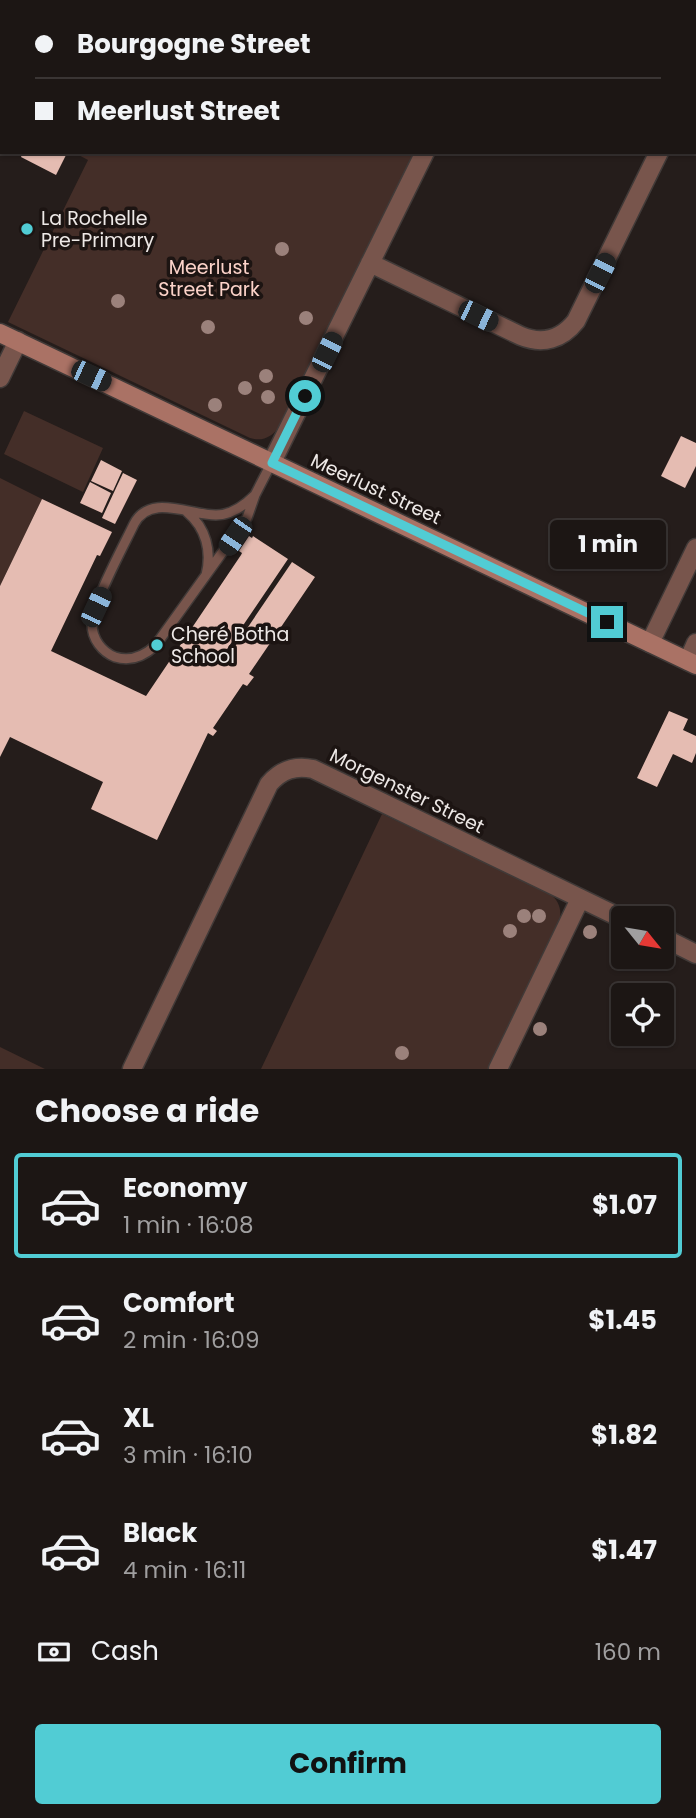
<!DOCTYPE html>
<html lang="en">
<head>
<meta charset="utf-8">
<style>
	body { margin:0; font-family:Poppins,sans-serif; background:#251f1d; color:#f1f3f6; height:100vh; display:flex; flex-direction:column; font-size:26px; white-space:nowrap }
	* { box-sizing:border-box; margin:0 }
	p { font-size:23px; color:#a09fa0 }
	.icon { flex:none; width:38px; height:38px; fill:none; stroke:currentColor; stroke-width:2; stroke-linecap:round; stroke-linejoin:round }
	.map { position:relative; height:1069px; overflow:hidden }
	.details { display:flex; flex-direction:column; background:#1c1614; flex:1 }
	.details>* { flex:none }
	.top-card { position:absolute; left:0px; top:0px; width:696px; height:154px; box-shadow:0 2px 5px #0004,0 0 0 2px #3a3534; display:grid; align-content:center; height:154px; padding:0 35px; background:#1c1614 }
	.needle { width:46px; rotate:120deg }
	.tools { position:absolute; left:611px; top:906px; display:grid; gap:14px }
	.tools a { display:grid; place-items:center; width:63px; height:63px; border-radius:7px; background:#1c1614; box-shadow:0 2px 5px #0004,0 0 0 2px #3a3534; font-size:35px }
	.end { position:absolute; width:32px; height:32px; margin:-16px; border:9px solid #51ccd4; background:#111; box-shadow:0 0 0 4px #111 }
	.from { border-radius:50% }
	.bubble { position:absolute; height:49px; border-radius:7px; background:#1c1614; box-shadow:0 2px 5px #0004,0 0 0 2px #3a3534; font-size:23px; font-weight:700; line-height:49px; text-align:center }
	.car { position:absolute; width:21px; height:42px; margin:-21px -10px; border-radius:9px; box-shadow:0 0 5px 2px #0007; background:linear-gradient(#222 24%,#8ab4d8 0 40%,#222 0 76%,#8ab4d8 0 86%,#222 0) }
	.top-card b { display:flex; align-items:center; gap:24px; height:66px; font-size:26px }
	.top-card b+b { border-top:2px solid #3a3534 }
	.top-card i { width:18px; height:18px; background:#f1f3f6 }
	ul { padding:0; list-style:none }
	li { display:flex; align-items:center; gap:21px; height:105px; margin:0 14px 10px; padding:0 21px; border:4px solid transparent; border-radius:7px }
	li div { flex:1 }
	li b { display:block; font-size:26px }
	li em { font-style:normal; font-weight:700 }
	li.active { border-color:#51ccd4 }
	li>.icon { width:63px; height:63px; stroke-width:1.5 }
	h2 { padding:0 35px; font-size:32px; line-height:84px }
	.pay { display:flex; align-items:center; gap:18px; height:77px; padding:0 35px; font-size:26px }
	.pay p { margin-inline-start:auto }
	.primary-button { display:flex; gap:14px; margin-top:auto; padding:14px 35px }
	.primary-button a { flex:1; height:80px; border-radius:7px; background:#51ccd4; color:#111; font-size:28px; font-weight:700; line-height:80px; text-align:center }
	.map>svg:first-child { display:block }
	.green { fill:#442e28 }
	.building { fill:#e5bcb2 }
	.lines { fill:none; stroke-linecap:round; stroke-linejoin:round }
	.lane-casing { stroke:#413a38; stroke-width:12 }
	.street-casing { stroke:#413a38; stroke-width:21 }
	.secondary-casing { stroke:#413a38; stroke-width:21 }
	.lane { stroke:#78554c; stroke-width:9 }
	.street { stroke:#78554c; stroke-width:18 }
	.secondary { stroke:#aa7265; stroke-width:18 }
	.tree { fill:#9b817b }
	.route { stroke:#51ccd4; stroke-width:9 }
	.poi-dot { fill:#51ccd4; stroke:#1c1412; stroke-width:2.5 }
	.labels { text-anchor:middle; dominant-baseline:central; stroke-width:7; stroke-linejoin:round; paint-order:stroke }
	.poi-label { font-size:19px; fill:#eee9e7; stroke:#1c1412; text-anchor:start }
	.park-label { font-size:19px; fill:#fcd3c9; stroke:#1c1412 }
	.street-label { font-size:19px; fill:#eee9e7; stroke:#1c1412 }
</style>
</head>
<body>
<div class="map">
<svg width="696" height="1069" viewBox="0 0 696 1069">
	<rect width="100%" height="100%" fill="#251d1b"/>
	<path class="green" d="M0 0H489L2 2V115Z
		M73 152H414L279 426C273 437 262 442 250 438L8 322 88 160Z
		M24 411 103 448 83 492 4 454Z
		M0 478 42 499 0 586Z
		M382 814 549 893C560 901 563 912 558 925L489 1069H261Z
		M0 1047 45 1069H0Z"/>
	<path class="building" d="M23 152H65L67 153 56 175 21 157Z
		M681 436 696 443V466L685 488 661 476Z
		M101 460 122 471 113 491 91 481Z
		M123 473 137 480 115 524 102 518Z
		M90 482 111 493 102 513 80 503Z
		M42 499 112 532 100 556 97 555 51 651 146 696 241 555 242 553 239 551 249 536 252 538 253 536 288 559 223 655 227 658 292 562 315 577 249 674 254 677 247 686 243 684 213 728 217 731 213 736 208 733 157 840 91 809 103 782 10 737 0 757V586Z
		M669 711 688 719 683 730 696 736V753L692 763 673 754 657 787 637 778Z"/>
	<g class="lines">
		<g class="lane-casing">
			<path id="lane" d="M255 495C245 505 231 515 216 515 189 515 150 493 134 524 124 545 92 604 92 624 92 639 102 652 115 657 131 662 144 656 155 646L247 518 255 495 272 462
				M187 512C206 528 212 551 206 575"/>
		</g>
		<g class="street-casing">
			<path id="street" d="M500 2 501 0
				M695 81 696 78
				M370 263 521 336C543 345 562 339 576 321L659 152
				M0 378 18 341
				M272 462 425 152
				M650 643 696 548
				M688 661 696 643
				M662 937 696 954
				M132 1069 269 784C281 770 295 765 313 769L623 919
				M498 1069 580 899"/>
		</g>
		<g class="secondary-casing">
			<path id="secondary" d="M0 333 696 665"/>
		</g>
		<use href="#lane" class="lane"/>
		<use href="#street" class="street"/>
		<use href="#secondary" class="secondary"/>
	</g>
	<g class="tree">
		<circle cx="282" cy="249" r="7"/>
		<circle cx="118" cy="301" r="7"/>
		<circle cx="306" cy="318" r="7"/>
		<circle cx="208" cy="327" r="7"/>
		<circle cx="266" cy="376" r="7"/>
		<circle cx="245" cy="388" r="7"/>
		<circle cx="268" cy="397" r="7"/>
		<circle cx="215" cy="405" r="7"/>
		<circle cx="524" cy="916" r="7"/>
		<circle cx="539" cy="916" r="7"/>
		<circle cx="510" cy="931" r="7"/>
		<circle cx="590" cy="932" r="7"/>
		<circle cx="540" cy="1029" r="7"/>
		<circle cx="402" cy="1053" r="7"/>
	</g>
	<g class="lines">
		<path class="route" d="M305 396 272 463 607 622"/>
	</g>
	<g class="poi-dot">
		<circle cx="27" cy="229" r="7"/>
		<circle cx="157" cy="645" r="7"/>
	</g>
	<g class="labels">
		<g class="poi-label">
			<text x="41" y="218">La Rochelle<tspan x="41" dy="22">Pre-Primary</tspan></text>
			<text x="171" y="634">Cheré Botha<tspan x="171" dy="22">School</tspan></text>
		</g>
		<g class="park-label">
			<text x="209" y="267">Meerlust<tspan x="209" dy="22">Street Park</tspan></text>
		</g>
		<g class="street-label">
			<text transform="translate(376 489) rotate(25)">Meerlust Street</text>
			<text transform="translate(407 791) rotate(26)">Morgenster Street</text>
		</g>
	</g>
</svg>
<div class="tools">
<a><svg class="needle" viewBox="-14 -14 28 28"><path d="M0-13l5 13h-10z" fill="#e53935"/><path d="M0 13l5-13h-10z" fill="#a09fa0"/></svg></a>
<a><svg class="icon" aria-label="locate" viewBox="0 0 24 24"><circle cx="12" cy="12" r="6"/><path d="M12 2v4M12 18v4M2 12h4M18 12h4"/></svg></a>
</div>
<i class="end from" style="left:305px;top:396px"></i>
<i class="end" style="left:607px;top:622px"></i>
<div class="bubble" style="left:550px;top:520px;width:116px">1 min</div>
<i class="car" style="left:600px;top:273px;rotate:27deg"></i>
<i class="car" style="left:478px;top:316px;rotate:116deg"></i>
<i class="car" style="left:327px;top:352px;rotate:26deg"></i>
<i class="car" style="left:91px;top:376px;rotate:115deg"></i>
<i class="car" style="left:235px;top:536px;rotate:214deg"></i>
<i class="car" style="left:96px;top:607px;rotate:25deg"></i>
<div class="top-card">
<b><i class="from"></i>Bourgogne Street</b>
<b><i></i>Meerlust Street</b>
</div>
</div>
<section class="details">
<h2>Choose a ride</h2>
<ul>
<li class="active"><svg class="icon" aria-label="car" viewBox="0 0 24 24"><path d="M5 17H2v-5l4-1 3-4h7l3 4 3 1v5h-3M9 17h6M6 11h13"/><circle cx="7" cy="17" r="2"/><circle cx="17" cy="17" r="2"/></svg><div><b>Economy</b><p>1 min · 16:08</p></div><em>$1.07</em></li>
<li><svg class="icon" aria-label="car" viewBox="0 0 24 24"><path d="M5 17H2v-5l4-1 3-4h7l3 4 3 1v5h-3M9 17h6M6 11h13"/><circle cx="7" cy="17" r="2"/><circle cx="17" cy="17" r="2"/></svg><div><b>Comfort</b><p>2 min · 16:09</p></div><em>$1.45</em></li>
<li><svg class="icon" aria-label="car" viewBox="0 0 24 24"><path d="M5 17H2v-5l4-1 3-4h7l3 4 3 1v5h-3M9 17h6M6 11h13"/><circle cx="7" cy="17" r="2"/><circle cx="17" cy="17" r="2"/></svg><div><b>XL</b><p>3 min · 16:10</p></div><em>$1.82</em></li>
<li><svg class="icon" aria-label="car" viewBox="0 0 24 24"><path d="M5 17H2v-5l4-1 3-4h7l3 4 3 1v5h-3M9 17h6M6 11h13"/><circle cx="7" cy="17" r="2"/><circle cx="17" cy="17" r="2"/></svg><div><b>Black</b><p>4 min · 16:11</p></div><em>$1.47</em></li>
</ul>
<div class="pay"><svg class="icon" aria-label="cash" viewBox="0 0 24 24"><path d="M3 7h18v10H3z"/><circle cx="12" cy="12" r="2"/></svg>Cash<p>160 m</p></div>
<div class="primary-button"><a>Confirm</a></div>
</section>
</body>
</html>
